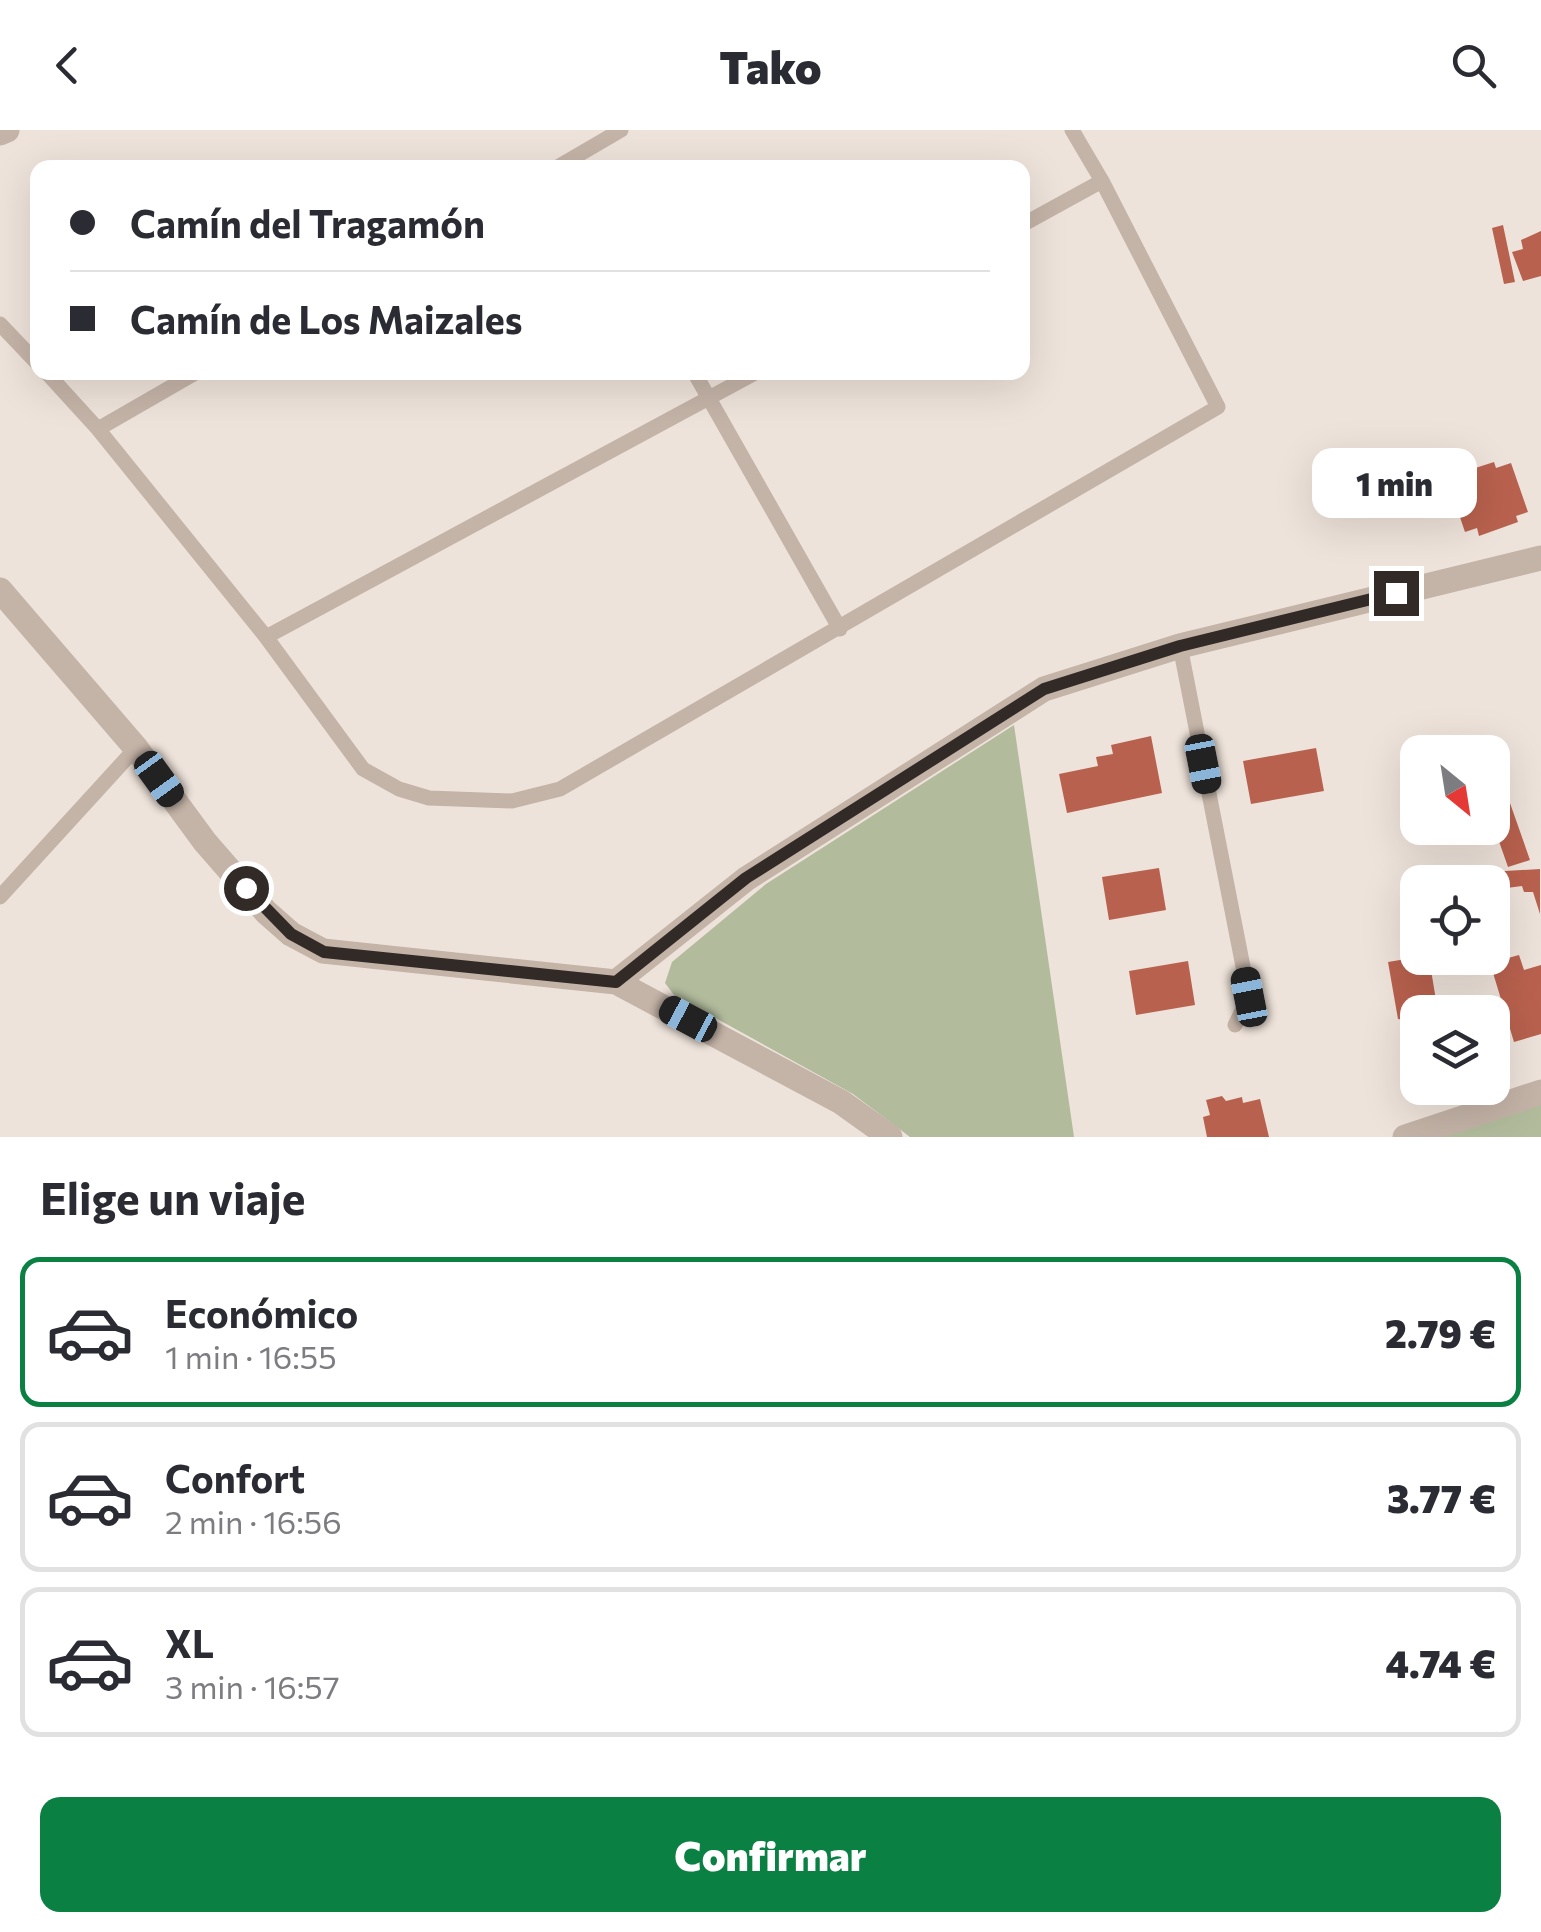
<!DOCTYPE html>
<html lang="es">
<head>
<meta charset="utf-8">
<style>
	body { margin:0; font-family:Commissioner,sans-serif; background:#f2f2f3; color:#2b2b33; height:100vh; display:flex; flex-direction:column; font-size:38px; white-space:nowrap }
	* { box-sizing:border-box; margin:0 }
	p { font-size:32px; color:#7c7c81 }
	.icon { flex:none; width:55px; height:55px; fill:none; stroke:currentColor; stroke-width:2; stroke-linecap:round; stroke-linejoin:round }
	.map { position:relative; height:1007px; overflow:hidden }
	.details { display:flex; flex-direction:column; background:#fff; flex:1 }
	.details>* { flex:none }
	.banner { position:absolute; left:30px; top:30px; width:1000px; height:220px; border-radius:20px; box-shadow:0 10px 40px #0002; display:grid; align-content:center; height:220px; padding:0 40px; background:#fff }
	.needle { width:65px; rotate:150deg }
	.buttons { position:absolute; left:1400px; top:605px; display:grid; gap:20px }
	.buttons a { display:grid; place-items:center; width:110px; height:110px; border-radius:20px; background:#fff; box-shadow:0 10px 40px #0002; font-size:50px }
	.end { position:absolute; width:45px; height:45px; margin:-22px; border:12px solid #322a27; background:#fff; box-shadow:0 0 0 5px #fff }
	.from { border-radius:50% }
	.bubble { position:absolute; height:70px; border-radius:20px; background:#fff; box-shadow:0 10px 40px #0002; font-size:32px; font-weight:800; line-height:70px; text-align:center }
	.car { position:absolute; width:30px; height:60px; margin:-30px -15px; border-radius:12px; box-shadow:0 0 8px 2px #0007; background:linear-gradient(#222 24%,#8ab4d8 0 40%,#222 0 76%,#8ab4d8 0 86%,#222 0) }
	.banner b { display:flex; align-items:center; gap:35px; height:95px; font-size:38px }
	.banner b+b { border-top:2px solid #e1e1e2 }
	.banner i { width:25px; height:25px; background:#2b2b33 }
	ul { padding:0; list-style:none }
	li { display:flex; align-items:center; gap:30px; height:150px; margin:0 20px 15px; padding:0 20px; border:5px solid #e1e1e2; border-radius:20px }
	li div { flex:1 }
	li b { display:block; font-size:38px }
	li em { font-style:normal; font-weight:800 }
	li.on { border-color:#0b8043 }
	li>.icon { width:90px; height:90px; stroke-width:1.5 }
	h2 { padding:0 40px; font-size:45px; line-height:120px }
	.primary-button { display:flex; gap:20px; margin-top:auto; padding:20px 40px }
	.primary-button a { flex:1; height:115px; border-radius:20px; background:#0b8043; color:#fff; font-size:40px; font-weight:800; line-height:115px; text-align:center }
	header { display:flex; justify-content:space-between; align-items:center; height:130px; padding:0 40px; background:#fff; font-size:45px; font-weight:800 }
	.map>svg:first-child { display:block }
	.green { fill:#b2bb9c }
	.building { fill:#b8614e }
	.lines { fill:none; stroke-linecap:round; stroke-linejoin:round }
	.lane { stroke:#c4b3a7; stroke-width:15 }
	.street { stroke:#c4b3a7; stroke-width:25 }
	.route { stroke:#322a27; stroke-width:12 }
</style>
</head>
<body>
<header><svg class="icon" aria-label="back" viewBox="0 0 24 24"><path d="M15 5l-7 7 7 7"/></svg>Tako<svg class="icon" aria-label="search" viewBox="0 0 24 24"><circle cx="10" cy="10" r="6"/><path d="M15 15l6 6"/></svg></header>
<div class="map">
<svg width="1541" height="1007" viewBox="0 0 1541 1007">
	<rect width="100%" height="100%" fill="#eee3da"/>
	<path class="green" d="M1014 595 1074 1007H910L853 964 674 865 665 853 672 832 766 754Z
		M1541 962V1007H1405Z"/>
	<path class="building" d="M1503 95 1515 152 1504 154 1492 98Z
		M1541 101V146L1523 151 1512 122 1523 119 1521 110Z
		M1494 332 1496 338 1511 333 1528 382 1516 386 1518 392 1479 406 1477 398 1465 402 1448 352 1465 346 1463 342Z
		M1151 606 1162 663 1067 683 1059 644 1098 636 1096 627 1113 624 1111 615Z
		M1316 618 1324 661 1251 674 1243 631Z
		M1504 656 1530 730 1508 737 1495 700 1469 709 1465 698H1492V660Z
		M1159 738 1166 780 1109 790 1102 747Z
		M1540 739V784L1533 762H1524L1522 756 1499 759 1495 750 1489 751 1488 742Z
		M1519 825 1524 840 1541 835V904L1514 912 1490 833Z
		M1418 827 1429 828 1438 882H1418V953L1408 955 1402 921 1410 920 1404 890 1398 889 1388 832Z
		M1188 831 1195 875 1136 885 1129 841Z
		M1222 966 1226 971 1242 967 1243 973 1260 969 1269 1007H1207L1203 987 1210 985 1206 970Z"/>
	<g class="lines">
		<path class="lane" d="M556 38 621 0
			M1022 95 1102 51
			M0 194 38 234
			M46 242 98 299
			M197 242 98 299 266 507 363 639 399 659 429 668 512 671 560 659 1218 277 1102 51 1072 0
			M694 242 840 499
			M266 507 757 242
			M1180 516 1249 867 1235 895
			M0 767 136 618"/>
		<path class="street" d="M0 3 7 0
			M0 460 136 618 205 712 266 782 291 804 323 821 616 852 841 972 890 1007
			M616 852 746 749 1044 559 1180 516 1541 428
			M1405 1007 1541 962"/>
	</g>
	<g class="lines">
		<path class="route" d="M246 758 291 804 324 822 616 852 746 748 1044 559 1180 516 1396 463"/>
	</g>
</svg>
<div class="buttons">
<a><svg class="needle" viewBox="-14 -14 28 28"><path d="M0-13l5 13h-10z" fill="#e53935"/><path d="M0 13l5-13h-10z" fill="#7c7c81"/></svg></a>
<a><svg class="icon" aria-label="locate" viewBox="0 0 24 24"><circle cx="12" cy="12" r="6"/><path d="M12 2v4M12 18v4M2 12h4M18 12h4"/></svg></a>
<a><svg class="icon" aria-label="layers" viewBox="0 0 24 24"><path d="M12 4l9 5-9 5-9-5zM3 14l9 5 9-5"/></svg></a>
</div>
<i class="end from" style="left:246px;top:758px"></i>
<i class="end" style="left:1396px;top:463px"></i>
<div class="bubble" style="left:1312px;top:318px;width:165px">1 min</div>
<i class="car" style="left:1203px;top:634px;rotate:169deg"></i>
<i class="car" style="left:159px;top:649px;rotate:144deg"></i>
<i class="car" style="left:1249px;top:867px;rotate:349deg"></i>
<i class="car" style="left:688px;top:889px;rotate:298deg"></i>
<div class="banner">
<b><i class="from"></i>Camín del Tragamón</b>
<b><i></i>Camín de Los Maizales</b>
</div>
</div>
<section class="details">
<h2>Elige un viaje</h2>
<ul>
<li class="on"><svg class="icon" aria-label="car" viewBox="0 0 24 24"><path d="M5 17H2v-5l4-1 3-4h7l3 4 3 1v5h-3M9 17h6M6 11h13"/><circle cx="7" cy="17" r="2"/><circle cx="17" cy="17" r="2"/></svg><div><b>Económico</b><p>1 min · 16:55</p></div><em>2.79 €</em></li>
<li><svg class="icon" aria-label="car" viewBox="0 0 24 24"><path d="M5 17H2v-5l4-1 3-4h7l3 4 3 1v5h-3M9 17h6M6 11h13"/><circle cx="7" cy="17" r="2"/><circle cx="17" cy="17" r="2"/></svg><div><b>Confort</b><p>2 min · 16:56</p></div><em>3.77 €</em></li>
<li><svg class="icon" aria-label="car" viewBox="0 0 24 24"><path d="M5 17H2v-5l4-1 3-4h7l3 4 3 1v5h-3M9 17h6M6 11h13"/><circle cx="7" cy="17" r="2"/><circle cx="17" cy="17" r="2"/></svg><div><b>XL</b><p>3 min · 16:57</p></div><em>4.74 €</em></li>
</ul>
<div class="primary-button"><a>Confirmar</a></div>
</section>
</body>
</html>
